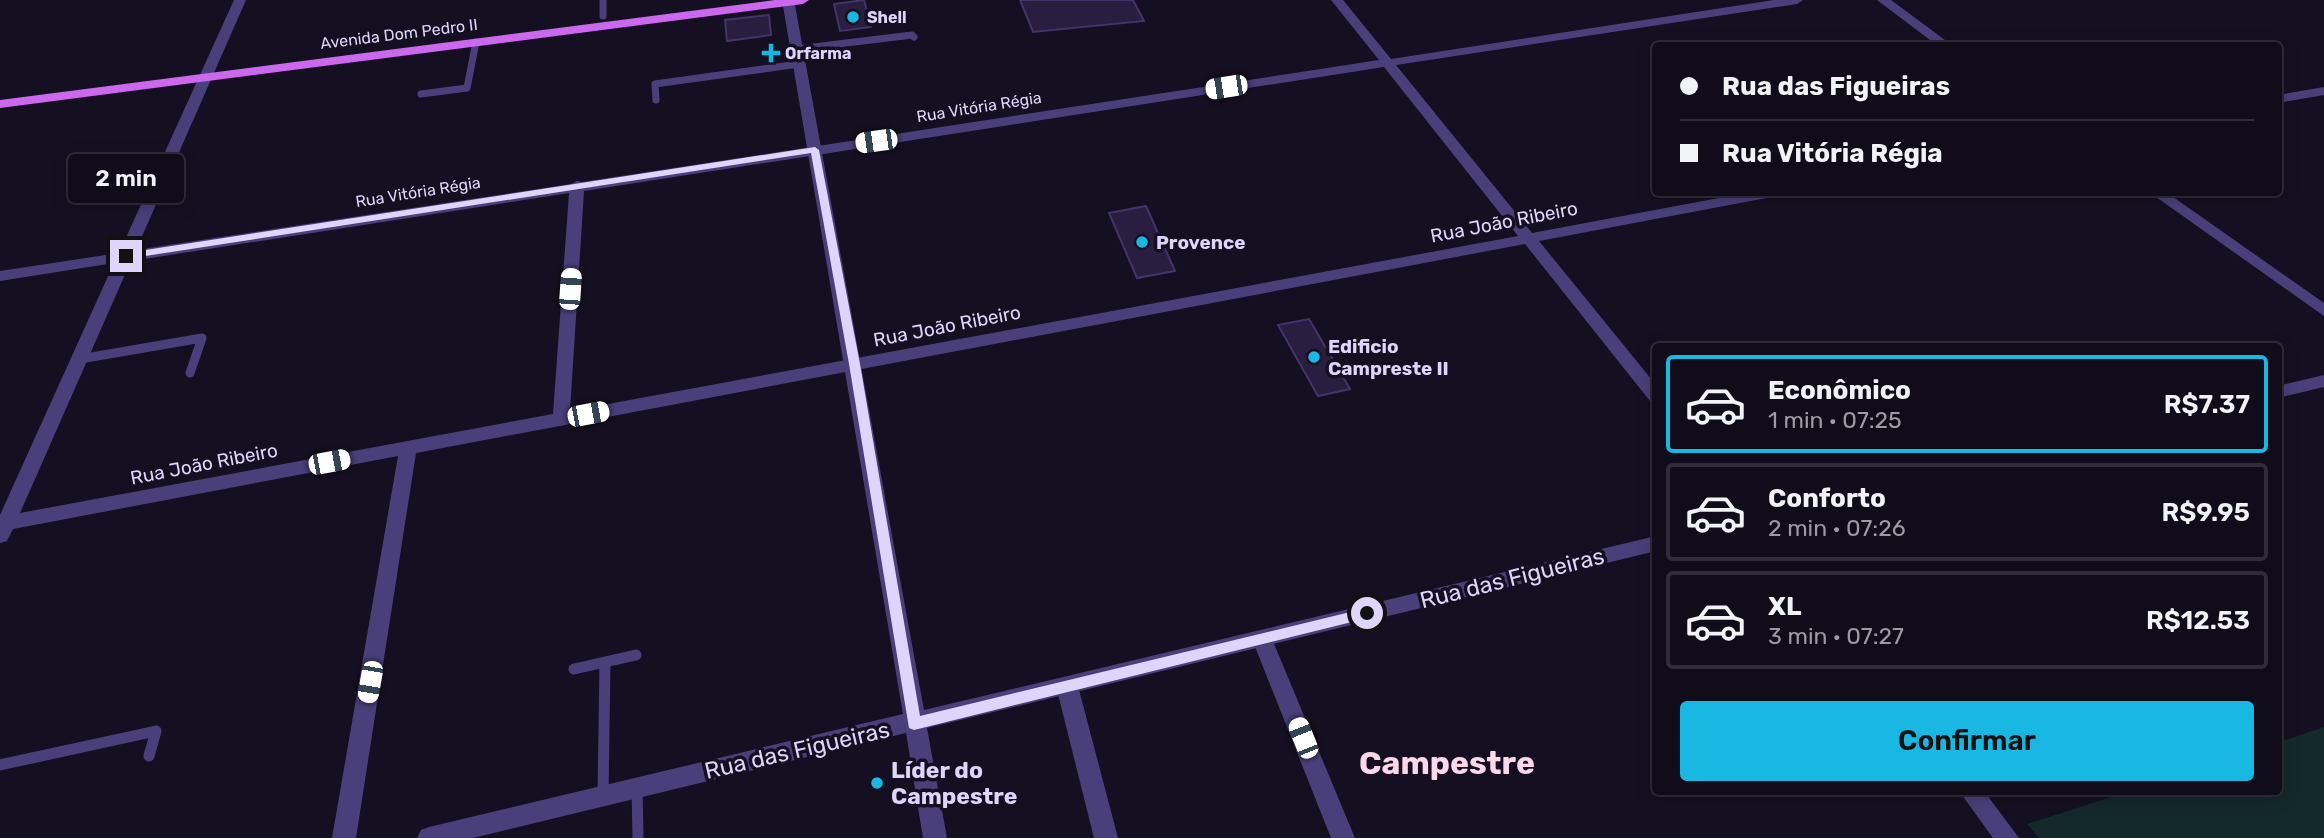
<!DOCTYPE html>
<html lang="pt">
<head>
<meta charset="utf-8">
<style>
	body { margin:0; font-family:Rubik,sans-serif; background:#1e1a26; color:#f1f3f6; height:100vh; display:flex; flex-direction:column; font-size:26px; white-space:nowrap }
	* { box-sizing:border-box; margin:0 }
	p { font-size:23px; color:#9c9ba2 }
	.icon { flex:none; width:38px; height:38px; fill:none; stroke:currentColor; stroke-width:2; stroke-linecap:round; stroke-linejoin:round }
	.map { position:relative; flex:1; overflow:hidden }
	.sheet { position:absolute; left:1652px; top:343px; width:630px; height:452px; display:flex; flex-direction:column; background:#100c19; border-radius:7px; box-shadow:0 4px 18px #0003,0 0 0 2px #302c38 }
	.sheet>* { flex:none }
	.banner { position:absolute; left:1652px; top:42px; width:630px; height:154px; border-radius:7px; box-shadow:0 4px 18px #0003,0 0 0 2px #302c38; display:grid; align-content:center; height:154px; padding:0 28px; background:#100c19 }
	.end { position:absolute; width:32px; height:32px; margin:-16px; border:9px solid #ddd5fa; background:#111; box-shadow:0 0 0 4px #111 }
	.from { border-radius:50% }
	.bubble { position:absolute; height:49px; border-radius:7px; background:#100c19; box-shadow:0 4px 18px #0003,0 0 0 2px #302c38; font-size:23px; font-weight:600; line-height:49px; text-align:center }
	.car { position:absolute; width:21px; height:42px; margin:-21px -10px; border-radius:9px; box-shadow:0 0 5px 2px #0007; background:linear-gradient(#fff 24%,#345 0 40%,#fff 0 76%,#345 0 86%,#fff 0) }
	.banner b { display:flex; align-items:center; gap:24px; height:66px; font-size:26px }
	.banner b+b { border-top:2px solid #302c38 }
	.banner i { width:18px; height:18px; background:#f1f3f6 }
	ul { padding:12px 0 0; list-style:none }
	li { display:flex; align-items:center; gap:21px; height:98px; margin:0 14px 10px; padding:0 14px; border:4px solid #302c38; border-radius:7px }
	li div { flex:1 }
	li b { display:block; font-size:26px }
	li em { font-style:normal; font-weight:600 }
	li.active { border-color:#19b8e2 }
	li>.icon { width:63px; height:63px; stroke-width:1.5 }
	.primary-button { display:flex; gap:14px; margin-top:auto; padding:14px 28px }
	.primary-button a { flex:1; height:80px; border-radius:7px; background:#19b8e2; color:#111; font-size:28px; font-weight:600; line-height:80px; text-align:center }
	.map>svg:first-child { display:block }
	.green { fill:#14292a }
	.building { fill:#291e40; stroke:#44336a; stroke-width:2 }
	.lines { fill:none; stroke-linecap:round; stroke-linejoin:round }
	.service-far2 { stroke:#49407b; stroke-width:7 }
	.service-far1 { stroke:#49407b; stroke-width:9 }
	.service { stroke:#49407b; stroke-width:11 }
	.minor { fill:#49407b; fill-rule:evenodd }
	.tertiary { fill:#49407b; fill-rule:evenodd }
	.primary { fill:#cb68ee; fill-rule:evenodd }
	.route { fill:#ddd5fa }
	.poi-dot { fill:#19b8e2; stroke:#151021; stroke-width:2.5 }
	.labels { text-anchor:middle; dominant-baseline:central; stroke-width:7; stroke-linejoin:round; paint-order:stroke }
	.far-poi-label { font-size:16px; font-weight:bold; fill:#ddd5fa; stroke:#151021; text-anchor:start }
	.far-street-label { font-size:16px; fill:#ddd5fa; stroke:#151021 }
	.street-label { font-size:19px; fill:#ddd5fa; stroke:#151021 }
	.poi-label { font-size:19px; font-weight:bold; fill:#ddd5fa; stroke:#151021; text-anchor:start }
	.near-street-label { font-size:23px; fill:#ddd5fa; stroke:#151021 }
	.near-poi-label { font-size:23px; font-weight:bold; fill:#ddd5fa; stroke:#151021; text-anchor:start }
	.near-district-label { font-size:32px; font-weight:bold; fill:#fbd7e9; stroke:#151021 }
</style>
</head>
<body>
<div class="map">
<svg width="2324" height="838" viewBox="0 0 2324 838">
	<rect width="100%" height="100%" fill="#151021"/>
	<path class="green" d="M2324 727V838H2039L2027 824 2130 791H2278L2279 742Z"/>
	<path class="building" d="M864 0 871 27 840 31 834 4Z
		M1020 0H1133L1144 21 1033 32Z
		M769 15 771 35 727 41 725 20Z
		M1146 206 1175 271 1137 278 1109 213Z
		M1309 319 1350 389 1318 396 1278 325Z"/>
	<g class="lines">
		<path class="service-far2" d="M603 0V16
			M797 49 912 35 914 37
			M421 94 467 88 476 42
			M656 100 655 84 799 64"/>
		<path class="service-far1" d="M80 359 202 338 190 373"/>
		<path class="service" d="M574 669 636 655
			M0 765 156 731 149 756
			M637 786 638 838
			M603 795 605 662"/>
		<path class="minor" d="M234 0H246L136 250 571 184 577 181 582 182 1379 60 1331 0H1343L1391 59 1774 0H1803L1797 4 1396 65 1532 233 1751 192H1784L1777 196 1539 241 1656 385V403L1650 401 1525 244 416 453 356 838H332L398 456 13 529 7 541 0 543V515L114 263 0 281V271L119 253ZM1384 67 1518 236 570 411 584 191ZM569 193 553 414 20 513 131 261Z
			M1877 0H1891L1953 46H1938Z
			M2324 87V95L2278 103V95Z
			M2149 192H2166L2324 303V316Z
			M1262 631 1269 633 1272 639 1355 838H1331L1252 639 1255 633Z
			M1067 677 1074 680 1078 686 1118 838H1094L1056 686 1060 680Z
			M1959 791H1984L2019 838H1993Z"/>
		<path class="tertiary" d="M782 0H794L924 710 1656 536V551L927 728 947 838H923L906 733 473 838H417L421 830 429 827 903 714Z
			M2324 375V387L2278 398V386Z"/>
		<path class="primary" d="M775 0H809L803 4 0 108V100Z"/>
	</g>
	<path class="route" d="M815 147 819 150 860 364 920 716 1367 608 1373 613 1372 617 914 730 909 728 849 364 811 153 126 259 121 256 126 253Z"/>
	<g class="poi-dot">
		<circle cx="853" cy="17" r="7"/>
		<path d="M767.5 42.5h7v7h7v7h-7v7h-7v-7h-7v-7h7z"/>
		<circle cx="1142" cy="242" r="7"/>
		<circle cx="1314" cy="357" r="7"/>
		<circle cx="877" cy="783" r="7"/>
	</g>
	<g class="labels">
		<g class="far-poi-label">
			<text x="867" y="17">Shell</text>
			<text x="785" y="53">Orfarma</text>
		</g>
		<g class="far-street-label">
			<text transform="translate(399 34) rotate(-7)">Avenida Dom Pedro II</text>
			<text transform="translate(979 107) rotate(-9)">Rua Vitória Régia</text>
			<text transform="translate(418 192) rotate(-9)">Rua Vitória Régia</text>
		</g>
		<g class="street-label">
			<text transform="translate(1504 222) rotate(-11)">Rua João Ribeiro</text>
			<text transform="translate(947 326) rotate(-11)">Rua João Ribeiro</text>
			<text transform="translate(204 464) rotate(-11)">Rua João Ribeiro</text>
		</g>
		<g class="poi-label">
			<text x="1156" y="242">Provence</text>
			<text x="1328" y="346">Edificio<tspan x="1328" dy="22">Campreste II</tspan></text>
		</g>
		<g class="near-street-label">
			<text transform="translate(1512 578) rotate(-14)">Rua das Figueiras</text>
			<text transform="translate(797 750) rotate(-13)">Rua das Figueiras</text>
		</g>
		<g class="near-poi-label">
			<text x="891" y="770">Líder do<tspan x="891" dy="26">Campestre</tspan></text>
		</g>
		<g class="near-district-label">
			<text x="1447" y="763">Campestre</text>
		</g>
	</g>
</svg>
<i class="end from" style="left:1367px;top:613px"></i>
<i class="end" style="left:126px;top:256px"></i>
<div class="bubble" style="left:68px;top:154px;width:116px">2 min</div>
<i class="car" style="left:1226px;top:87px;rotate:261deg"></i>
<i class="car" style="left:876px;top:141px;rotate:262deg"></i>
<i class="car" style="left:570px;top:289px;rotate:4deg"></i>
<i class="car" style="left:588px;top:414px;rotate:79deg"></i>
<i class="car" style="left:329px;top:462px;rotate:79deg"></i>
<i class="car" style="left:370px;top:682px;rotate:190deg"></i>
<i class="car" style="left:1303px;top:738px;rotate:338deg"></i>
<div class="banner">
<b><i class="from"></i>Rua das Figueiras</b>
<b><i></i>Rua Vitória Régia</b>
</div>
<section class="sheet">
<ul>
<li class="active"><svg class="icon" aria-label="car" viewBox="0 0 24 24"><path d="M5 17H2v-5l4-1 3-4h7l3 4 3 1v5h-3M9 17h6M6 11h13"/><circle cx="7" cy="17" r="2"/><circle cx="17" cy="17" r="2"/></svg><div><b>Econômico</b><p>1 min · 07:25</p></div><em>R$7.37</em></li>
<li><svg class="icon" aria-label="car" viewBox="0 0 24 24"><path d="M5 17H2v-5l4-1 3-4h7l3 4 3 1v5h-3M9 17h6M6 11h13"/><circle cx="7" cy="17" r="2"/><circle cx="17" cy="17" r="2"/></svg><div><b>Conforto</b><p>2 min · 07:26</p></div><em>R$9.95</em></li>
<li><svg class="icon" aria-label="car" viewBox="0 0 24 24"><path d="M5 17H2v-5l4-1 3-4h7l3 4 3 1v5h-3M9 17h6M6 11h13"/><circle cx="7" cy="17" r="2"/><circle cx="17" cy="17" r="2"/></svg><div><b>XL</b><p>3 min · 07:27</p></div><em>R$12.53</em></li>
</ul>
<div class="primary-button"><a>Confirmar</a></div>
</section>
</div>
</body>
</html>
